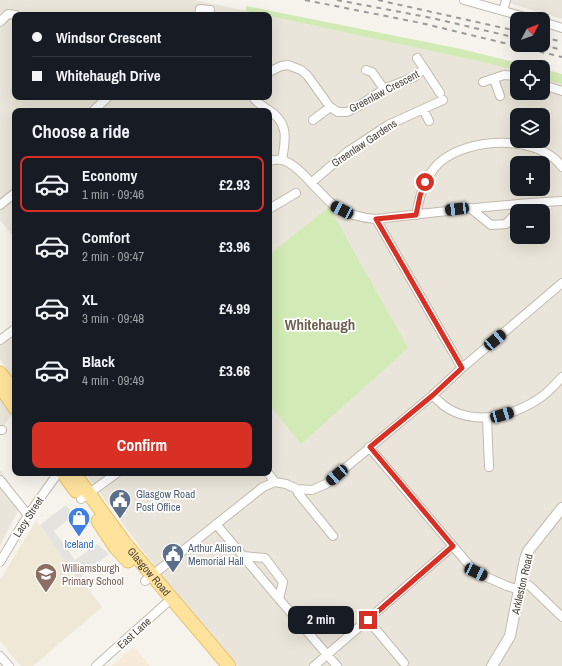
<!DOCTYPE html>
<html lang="en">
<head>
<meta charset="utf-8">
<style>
	body { margin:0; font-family:"Archivo Narrow",sans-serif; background:#20242c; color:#f1f3f6; height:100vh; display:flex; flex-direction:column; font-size:15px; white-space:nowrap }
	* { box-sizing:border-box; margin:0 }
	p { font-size:13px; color:#9ea1a6 }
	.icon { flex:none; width:22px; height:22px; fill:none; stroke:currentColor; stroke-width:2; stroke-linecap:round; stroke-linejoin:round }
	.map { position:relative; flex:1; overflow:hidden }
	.drawer { position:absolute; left:12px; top:108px; width:260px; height:368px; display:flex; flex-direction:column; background:#171b24; border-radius:8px; box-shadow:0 4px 16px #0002 }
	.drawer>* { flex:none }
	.banner { position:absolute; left:12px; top:12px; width:260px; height:88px; border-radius:8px; box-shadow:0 4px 16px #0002; display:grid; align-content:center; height:88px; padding:0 20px; background:#171b24 }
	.needle { width:26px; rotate:49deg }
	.tools { position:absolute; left:510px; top:12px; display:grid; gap:8px }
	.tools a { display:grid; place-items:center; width:40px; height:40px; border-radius:8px; background:#171b24; box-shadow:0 4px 16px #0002; font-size:20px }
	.end { position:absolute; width:18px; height:18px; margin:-9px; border:5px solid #d93025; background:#fff; box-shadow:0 0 0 2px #fff }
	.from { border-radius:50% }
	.bubble { position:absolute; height:28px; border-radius:8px; background:#171b24; box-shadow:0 4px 16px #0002; font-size:13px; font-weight:800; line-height:28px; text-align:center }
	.car { position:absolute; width:12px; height:24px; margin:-12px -6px; border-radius:5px; box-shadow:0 0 3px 1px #0007; background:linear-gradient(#222 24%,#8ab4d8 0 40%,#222 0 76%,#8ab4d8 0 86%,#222 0) }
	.banner b { display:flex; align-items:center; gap:14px; height:38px; font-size:15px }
	.banner b+b { border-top:1px solid #363941 }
	.banner i { width:10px; height:10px; background:#f1f3f6 }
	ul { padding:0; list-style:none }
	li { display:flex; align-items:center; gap:12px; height:56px; margin:0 8px 6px; padding:0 12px; border:2px solid transparent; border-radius:8px }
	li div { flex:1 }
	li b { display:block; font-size:15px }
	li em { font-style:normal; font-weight:800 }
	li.active { border-color:#d93025 }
	li>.icon { width:36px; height:36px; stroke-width:1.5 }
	h2 { padding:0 20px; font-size:18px; line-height:48px }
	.primary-button { display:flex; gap:8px; margin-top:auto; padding:8px 20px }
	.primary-button a { flex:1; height:46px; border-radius:8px; background:#d93025; color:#fff; font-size:16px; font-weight:800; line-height:46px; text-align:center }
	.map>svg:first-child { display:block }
	.residential { fill:#eae5da; fill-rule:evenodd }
	.commercial { fill:#f7ead8 }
	.education { fill:#efe8d6 }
	.green { fill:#d2eab5 }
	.parking { fill:#e5e3e0 }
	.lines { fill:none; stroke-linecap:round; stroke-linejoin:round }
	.minor-casing { stroke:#c2bbae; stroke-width:10 }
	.tertiary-casing { stroke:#c2bbae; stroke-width:12 }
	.primary-casing { stroke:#e6c16a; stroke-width:15 }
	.minor { stroke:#fff; stroke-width:8 }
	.tertiary { stroke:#fff; stroke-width:10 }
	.primary { stroke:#ffe39c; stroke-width:13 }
	.rail { stroke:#9a9a9a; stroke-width:2; stroke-dasharray:5 5; stroke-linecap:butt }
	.route { stroke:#d93025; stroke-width:5 }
	.labels { text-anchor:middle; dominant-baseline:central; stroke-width:3.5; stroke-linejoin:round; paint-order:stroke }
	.street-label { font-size:11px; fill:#4b4439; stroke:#fff }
	.service-label { font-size:11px; fill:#4e5e75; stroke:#fff; text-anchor:start }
	.shop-label { font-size:11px; fill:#366cbe; stroke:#fff }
	.education-label { font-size:11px; fill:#785e54; stroke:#fff; text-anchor:start }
	.district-label { font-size:15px; font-weight:bold; fill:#6e6250; stroke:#fff }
</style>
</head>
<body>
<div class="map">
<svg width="562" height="666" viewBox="0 0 562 666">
	<rect width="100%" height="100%" fill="#f6f3ec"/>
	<path class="residential" d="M0 0H195L265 15H15V97H269V16L487 63 517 71V93H543V79L562 84V666H238L162 576 85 473H269V111H15V239L0 220ZM517 115H543V141H517ZM517 163H543V189H517ZM517 211H543V237H517Z
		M499 0H562V19Z
		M15 333V381L0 359V344Z
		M0 393 14 412 0 430Z
		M0 470 23 501 0 546Z"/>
	<path class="commercial" d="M134 647 150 666H111Z"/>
	<path class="education" d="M36 521 102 607 33 666H21L0 641V580Z"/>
	<path class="green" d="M246 6 461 49 534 67H517V71L487 63 246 11Z
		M543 69 562 74V84L543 79Z
		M329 207 408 348 301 444 269 404V255Z"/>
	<path class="parking" d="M66 505 74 515 54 531 75 560 97 544 109 554 78 579 40 525Z"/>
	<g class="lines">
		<g class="minor-casing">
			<path id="minor" d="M464 0 532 19
				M503 11 506 0
				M199 15 200 9 210 10
				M0 22 8 14 16 15
				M543 22 562 28
				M417 58 440 93
				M366 70 372 72 384 89
				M269 72 281 66 288 65 301 70 307 75 330 107 338 112H347L357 107 384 89 414 77 424 69
				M494 79 500 96
				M483 82 504 75 517 76
				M543 85 562 91
				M253 97C256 103 262 105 267 109 289 122 286 138 282 160
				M423 109 429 121
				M93 111 108 97
				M313 120 330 107
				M269 161C273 160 277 159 281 160 298 162 320 196 335 206 347 214 362 218 376 219 438 212 500 204 562 201
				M311 183 347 152 388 125 443 100
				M0 205 15 193
				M470 208 491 225 506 224 517 212
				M269 209 296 193
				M416 215C420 195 424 177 440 162 469 137 539 134 562 167
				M376 219 462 368
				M0 340 15 329
				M433 395C460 428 505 420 537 400 547 394 555 385 562 377
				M487 418 489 467
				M0 430H2
				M369 447 475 572 507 586 520 590
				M268 473 275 482
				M0 480 28 515
				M297 489 298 493 333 536
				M81 499 117 473
				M216 524 279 599 337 666
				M243 556 265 558 283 582 279 599
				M0 562 28 515 58 473
				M145 581 263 487 275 482 286 484 297 489 312 490 326 484 433 395 462 368 562 283
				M521 581 530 586 562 617
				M368 620 404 663
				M0 656 9 666
				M96 666 171 599
				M314 666 453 546"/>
		</g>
		<g class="tertiary-casing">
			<path id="tertiary" d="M492 666 510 636 525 559 528 551 562 508"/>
		</g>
		<g class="primary-casing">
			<g id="primary">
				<path d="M0 373 15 392"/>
				<path d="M0 386 15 408"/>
				<path d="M63 473 76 491"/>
				<path id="s1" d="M74 473 124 542 229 666"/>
				<path d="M98 521 116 548 128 561"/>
			</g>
		</g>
		<use href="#minor" class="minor"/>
		<use href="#tertiary" class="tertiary"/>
		<use href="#primary" class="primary"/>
		<path class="rail" d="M305 0 421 23 562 57
			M337 0 432 18 517 38
			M378 0 517 31
			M543 37 562 42
			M543 45 562 50"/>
	</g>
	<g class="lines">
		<path class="route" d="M368 620 453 546 370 447 433 395 462 368 376 219 416 215 420 196 425 182"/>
	</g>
	<defs>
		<g id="civic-pin" transform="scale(1.15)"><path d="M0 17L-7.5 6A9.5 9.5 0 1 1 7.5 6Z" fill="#5c6f8a" stroke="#fff"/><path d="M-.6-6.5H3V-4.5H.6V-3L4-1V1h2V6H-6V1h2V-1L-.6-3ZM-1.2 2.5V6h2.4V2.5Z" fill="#fff"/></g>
		<g id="shop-pin" transform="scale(1.15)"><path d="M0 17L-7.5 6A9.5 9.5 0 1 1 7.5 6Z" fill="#3f7fe0" stroke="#fff"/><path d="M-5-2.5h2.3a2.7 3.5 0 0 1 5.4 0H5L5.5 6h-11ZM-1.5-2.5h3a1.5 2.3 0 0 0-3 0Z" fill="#fff"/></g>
		<g id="school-pin" transform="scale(1.15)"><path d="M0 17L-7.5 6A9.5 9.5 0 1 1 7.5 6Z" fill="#8d6e63" stroke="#fff"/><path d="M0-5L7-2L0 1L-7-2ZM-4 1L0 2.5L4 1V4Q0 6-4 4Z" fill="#fff"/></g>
	</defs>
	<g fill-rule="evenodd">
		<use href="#civic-pin" x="120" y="500"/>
		<use href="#shop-pin" x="79" y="518"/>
		<use href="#civic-pin" x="173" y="554"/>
		<use href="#school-pin" x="46" y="574"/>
	</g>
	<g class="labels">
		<g class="street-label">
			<text transform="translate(384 91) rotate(-28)">Greenlaw Crescent</text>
			<text transform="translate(364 143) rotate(-34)">Greenlaw Gardens</text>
			<text transform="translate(28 517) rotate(-57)">Lacy Street</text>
			<text stroke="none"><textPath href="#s1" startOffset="124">Glasgow Road</textPath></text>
			<text transform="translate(522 584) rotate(-77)">Arkleston Road</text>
			<text transform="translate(134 633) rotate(-42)">East Lane</text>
		</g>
		<g class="service-label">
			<text x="136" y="494">Glasgow Road<tspan x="136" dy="13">Post Office</tspan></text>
			<text x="188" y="548">Arthur Allison<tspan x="188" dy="13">Memorial Hall</tspan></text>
		</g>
		<g class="shop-label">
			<text x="79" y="544">Iceland</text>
		</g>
		<g class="education-label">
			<text x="62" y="568">Williamsburgh<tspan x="62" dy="13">Primary School</tspan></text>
		</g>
		<g class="district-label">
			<text x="320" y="324">Whitehaugh</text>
		</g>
	</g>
</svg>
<div class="tools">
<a><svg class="needle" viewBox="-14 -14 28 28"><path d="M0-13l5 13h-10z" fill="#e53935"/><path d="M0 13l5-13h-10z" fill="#9ea1a6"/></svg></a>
<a><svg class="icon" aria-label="locate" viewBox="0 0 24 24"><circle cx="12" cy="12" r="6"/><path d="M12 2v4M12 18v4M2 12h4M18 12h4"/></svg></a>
<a><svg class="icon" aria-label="layers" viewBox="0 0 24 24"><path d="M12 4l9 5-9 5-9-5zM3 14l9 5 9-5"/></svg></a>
<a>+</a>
<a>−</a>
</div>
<i class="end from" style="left:425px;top:182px"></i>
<i class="end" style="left:368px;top:620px"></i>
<div class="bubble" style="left:288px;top:606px;width:66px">2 min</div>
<i class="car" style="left:457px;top:209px;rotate:263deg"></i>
<i class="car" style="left:342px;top:210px;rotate:297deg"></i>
<i class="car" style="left:495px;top:340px;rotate:50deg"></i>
<i class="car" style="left:502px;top:415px;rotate:74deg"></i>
<i class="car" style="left:337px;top:475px;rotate:229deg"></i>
<i class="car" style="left:476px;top:572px;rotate:115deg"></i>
<div class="banner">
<b><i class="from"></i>Windsor Crescent</b>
<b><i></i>Whitehaugh Drive</b>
</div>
<section class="drawer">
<h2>Choose a ride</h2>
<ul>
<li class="active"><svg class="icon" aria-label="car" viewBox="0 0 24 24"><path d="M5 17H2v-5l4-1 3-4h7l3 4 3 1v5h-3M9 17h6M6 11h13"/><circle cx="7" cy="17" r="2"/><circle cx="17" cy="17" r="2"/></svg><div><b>Economy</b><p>1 min · 09:46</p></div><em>£2.93</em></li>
<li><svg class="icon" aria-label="car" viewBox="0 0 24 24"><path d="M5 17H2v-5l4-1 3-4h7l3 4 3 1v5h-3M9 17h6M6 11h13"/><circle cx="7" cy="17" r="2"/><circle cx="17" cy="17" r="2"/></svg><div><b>Comfort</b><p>2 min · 09:47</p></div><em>£3.96</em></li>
<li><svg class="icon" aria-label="car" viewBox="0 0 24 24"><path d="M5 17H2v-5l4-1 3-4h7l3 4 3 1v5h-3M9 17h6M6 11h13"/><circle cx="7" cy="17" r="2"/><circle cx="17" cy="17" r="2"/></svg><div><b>XL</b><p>3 min · 09:48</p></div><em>£4.99</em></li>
<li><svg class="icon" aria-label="car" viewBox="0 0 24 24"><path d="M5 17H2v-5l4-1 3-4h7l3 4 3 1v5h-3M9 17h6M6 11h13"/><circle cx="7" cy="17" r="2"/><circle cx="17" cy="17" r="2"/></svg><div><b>Black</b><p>4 min · 09:49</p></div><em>£3.66</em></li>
</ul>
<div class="primary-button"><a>Confirm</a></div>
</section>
</div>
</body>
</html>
